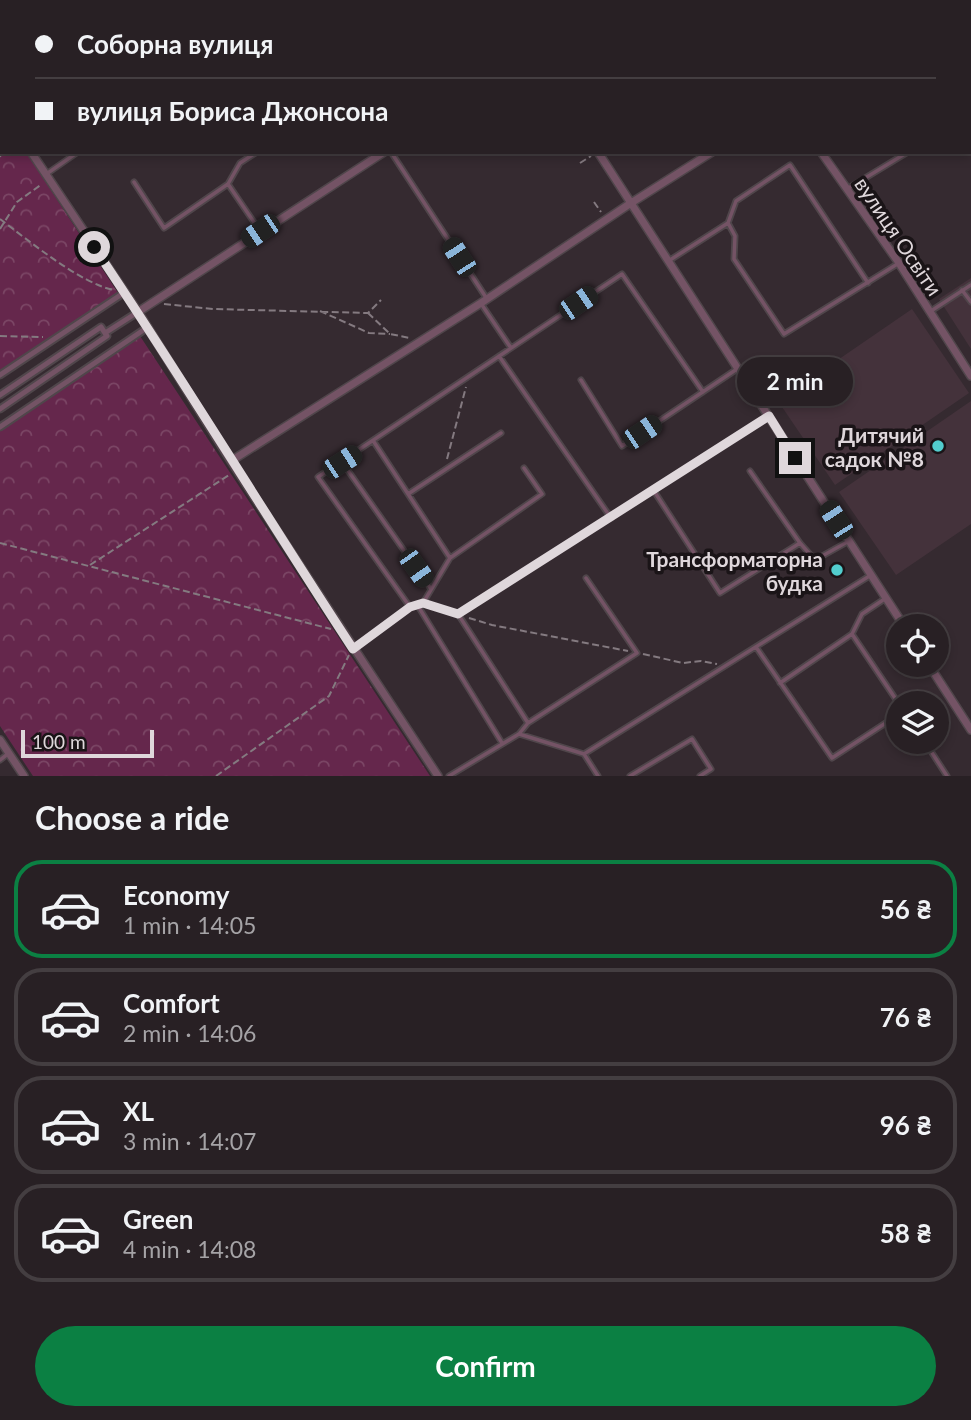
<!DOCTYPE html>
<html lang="en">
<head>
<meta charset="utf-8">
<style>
	body { margin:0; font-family:Lato,sans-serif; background:#342d31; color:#f1f3f6; height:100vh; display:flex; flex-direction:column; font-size:26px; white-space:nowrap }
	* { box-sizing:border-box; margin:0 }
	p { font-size:23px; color:#a5a3a6 }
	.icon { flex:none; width:38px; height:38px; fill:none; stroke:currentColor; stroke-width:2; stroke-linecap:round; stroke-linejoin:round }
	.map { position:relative; height:776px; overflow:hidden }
	.panel { display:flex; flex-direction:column; background:#282024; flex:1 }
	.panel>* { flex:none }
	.hud { position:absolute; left:0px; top:0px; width:971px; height:154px; box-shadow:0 4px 10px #0003,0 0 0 2px #443e41; display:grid; align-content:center; height:154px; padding:0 35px; background:#282024 }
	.buttons { position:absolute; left:886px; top:614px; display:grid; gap:14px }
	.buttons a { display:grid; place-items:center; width:63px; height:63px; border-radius:50%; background:#282024; box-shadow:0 4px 10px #0003,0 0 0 2px #443e41; font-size:35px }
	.scale { position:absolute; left:21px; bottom:18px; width:133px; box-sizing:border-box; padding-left:7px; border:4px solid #dfd7db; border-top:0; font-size:19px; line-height:24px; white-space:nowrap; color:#dfd7db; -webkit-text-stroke:5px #1a1417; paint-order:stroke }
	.end { position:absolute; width:32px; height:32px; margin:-16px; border:9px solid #dfd7db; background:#111; box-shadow:0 0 0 4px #111 }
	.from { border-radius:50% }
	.bubble { position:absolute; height:49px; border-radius:24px; background:#282024; box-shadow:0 4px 10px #0003,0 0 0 2px #443e41; font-size:23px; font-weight:700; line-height:49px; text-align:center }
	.car { position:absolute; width:21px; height:42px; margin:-21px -10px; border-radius:9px; box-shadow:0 0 5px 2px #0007; background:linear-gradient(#222 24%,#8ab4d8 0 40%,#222 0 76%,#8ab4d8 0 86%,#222 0) }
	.hud b { display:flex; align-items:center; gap:24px; height:66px; font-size:26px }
	.hud b+b { border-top:2px solid #443e41 }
	.hud i { width:18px; height:18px; background:#f1f3f6 }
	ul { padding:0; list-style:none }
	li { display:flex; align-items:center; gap:21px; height:98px; margin:0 14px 10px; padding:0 21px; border:4px solid #443e41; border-radius:28px }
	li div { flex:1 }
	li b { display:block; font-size:26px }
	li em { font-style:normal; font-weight:700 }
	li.current { border-color:#0b8043 }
	li>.icon { width:63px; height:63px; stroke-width:1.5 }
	h2 { padding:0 35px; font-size:32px; line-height:84px }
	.action { display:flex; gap:14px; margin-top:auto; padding:14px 35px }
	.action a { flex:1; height:80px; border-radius:42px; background:#0b8043; color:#fff; font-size:28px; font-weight:700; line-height:80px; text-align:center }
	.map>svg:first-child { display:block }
	.built { fill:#44323b }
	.park { fill:url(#park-crowns) }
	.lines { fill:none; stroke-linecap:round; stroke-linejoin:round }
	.service-casing { stroke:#50464b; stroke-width:7 }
	.pedestrian-casing { stroke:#50464b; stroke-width:9 }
	.minor-casing { stroke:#50464b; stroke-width:10 }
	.path { stroke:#847a80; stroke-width:2; stroke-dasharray:7 3.5; stroke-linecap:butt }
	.service { stroke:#745365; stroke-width:3.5 }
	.pedestrian { stroke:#745365; stroke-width:5 }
	.minor { stroke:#745365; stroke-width:7 }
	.route { stroke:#dfd7db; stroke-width:9 }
	.poi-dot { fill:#52cdce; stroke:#1a1417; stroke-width:2.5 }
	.labels { text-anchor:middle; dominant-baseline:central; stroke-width:7; stroke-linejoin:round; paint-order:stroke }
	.street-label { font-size:21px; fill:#dfd7db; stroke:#1a1417 }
	.poi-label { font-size:21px; font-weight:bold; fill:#dfd7db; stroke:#1a1417; text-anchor:end }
</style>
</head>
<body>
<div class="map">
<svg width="971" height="776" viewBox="0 0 971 776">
	<defs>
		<pattern id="park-crowns" width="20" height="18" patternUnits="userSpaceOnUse" patternTransform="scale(1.75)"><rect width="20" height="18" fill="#65274c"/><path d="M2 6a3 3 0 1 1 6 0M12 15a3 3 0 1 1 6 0" fill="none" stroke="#7b4665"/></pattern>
	</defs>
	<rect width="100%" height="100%" fill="#352a30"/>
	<path class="built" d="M971 278V349L939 299Z
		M912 309 969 393 835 485 778 401Z
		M971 401V524L896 575 839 492Z"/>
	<path class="park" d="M0 114 2 152H26L118 293 0 370Z
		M140 336 430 776H33L0 726V431Z"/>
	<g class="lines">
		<g class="service-casing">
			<path id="service" d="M129 0 130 2
				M312 0 313 2
				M379 0 380 2
				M446 0 447 2
				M491 2 494 0
				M391 152 487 299
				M45 175 78 152
				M134 182 164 228 228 184 240 163 257 152
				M228 184 260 231
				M847 189 908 152
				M670 260 728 223
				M868 283 790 165 736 201 728 223 735 236 734 259 784 334 899 263
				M962 290 971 302
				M482 305 511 348
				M931 311 971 285
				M499 356 611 518
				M581 380 622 446 737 369
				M374 442 450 558
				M342 462 431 589
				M750 471 800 543
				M654 491 720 593 800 543 815 560 849 541
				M408 494 501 433
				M423 603 458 614 528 723
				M418 606 502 743
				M410 607 318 477 622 274 703 392
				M458 614 767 417
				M852 634 899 704
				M756 647 832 758 898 715
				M353 649 410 607 423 603 450 558 542 494 524 468
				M780 683 852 634 862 614 886 598
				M519 734 584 754 598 776
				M925 742 947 776
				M584 754 871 575
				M0 760 9 753
				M449 776 519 734 528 723 637 653 586 578
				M630 776 692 739 711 769 700 776"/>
		</g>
		<g class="pedestrian-casing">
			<path id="pedestrian" d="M105 333 138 312
				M0 375 125 292
				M0 395 101 327 107 336 0 409
				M0 427 148 327"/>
		</g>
		<g class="minor-casing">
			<path id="minor" d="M500 0 501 2
				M610 2 612 0
				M0 104 2 107
				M31 152 138 312 231 461 438 776
				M598 152 904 626
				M821 152 899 263 971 376
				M138 312 384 152
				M231 461 481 303 631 203 712 152
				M929 665 971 730
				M0 740 24 776"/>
		</g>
		<path class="path" d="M0 135 2 136
			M970 143 971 144
			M0 157 2 150
			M580 163 591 156
			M594 202 601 212
			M0 219C28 240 81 284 114 290
			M0 229 17 202 42 184
			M164 304 213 309 368 313 381 300
			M320 311 369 333 390 334
			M368 313 390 334 410 338
			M0 336 43 337
			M447 459 466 387
			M0 543 331 629
			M90 565 229 475
			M469 618 492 625 628 651
			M643 654 683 663 701 661 717 664
			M216 776 329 696 349 655"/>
		<use href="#service" class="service"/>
		<use href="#pedestrian" class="pedestrian"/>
		<use href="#minor" class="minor"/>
	</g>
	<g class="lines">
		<path class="route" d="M94 247C183 379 266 516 353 649L410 607 423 603 458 614 769 416 795 458"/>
	</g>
	<g class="poi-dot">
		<circle cx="938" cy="446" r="7"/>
		<circle cx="837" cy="570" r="7"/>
	</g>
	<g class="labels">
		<g class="street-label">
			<text transform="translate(899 236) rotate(56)">вулиця Освіти</text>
		</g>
		<g class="poi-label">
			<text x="924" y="434">Дитячий<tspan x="924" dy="24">садок №8</tspan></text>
			<text x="823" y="558">Трансформаторна<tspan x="823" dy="24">будка</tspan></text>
		</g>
	</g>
</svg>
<div class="buttons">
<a><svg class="icon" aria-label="locate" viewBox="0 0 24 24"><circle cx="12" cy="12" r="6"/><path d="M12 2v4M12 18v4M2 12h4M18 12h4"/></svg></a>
<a><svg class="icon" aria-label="layers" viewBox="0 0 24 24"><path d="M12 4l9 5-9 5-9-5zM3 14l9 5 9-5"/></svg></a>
</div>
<div class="scale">100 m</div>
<i class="end from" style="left:94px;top:247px"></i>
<i class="end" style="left:795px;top:458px"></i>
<div class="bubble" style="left:737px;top:357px;width:116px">2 min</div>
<i class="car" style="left:260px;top:231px;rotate:236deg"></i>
<i class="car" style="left:459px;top:257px;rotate:327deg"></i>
<i class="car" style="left:578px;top:303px;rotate:56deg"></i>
<i class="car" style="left:642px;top:432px;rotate:56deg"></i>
<i class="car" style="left:342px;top:462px;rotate:57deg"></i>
<i class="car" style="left:836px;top:520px;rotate:327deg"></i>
<i class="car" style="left:416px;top:568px;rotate:145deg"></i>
<div class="hud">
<b><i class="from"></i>Соборна вулиця</b>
<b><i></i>вулиця Бориса Джонсона</b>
</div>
</div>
<section class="panel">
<h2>Choose a ride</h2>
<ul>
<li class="current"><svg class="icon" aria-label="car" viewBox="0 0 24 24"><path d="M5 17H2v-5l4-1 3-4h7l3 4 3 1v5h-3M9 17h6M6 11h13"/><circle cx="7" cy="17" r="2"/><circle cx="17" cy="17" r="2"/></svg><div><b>Economy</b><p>1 min · 14:05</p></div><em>56 ₴</em></li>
<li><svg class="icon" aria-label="car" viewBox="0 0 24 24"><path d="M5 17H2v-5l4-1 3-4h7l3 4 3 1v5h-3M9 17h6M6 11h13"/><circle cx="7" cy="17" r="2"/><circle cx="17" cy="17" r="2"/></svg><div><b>Comfort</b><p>2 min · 14:06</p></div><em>76 ₴</em></li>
<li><svg class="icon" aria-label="car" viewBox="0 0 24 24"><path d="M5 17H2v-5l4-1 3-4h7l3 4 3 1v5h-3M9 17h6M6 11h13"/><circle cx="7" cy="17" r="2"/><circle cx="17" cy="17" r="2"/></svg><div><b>XL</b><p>3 min · 14:07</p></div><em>96 ₴</em></li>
<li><svg class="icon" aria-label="car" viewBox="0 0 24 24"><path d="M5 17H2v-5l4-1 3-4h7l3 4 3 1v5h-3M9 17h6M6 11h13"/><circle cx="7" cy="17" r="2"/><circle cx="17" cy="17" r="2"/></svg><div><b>Green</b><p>4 min · 14:08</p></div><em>58 ₴</em></li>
</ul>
<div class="action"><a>Confirm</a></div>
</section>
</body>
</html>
